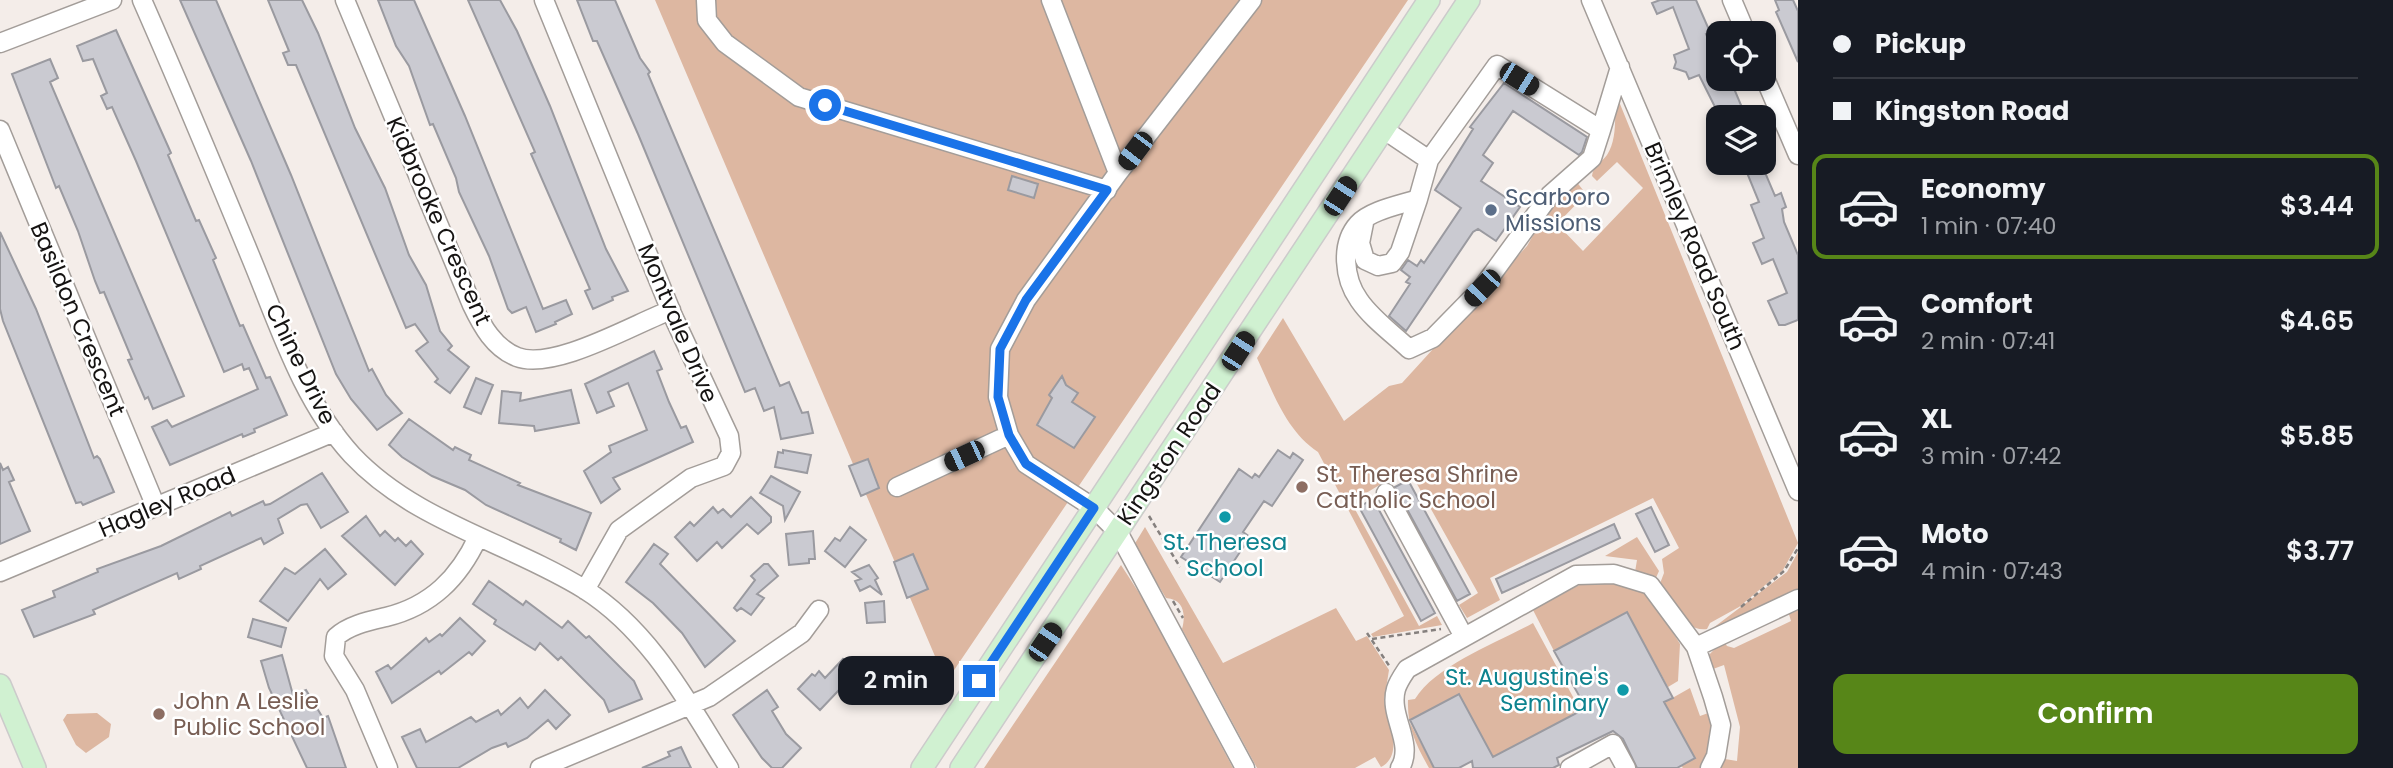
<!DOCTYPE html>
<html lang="en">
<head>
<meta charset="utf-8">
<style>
	body { margin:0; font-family:Poppins,sans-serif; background:#20242c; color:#f1f3f6; height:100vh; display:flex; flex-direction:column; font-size:26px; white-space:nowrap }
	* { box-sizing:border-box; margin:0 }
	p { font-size:23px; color:#9ea1a6 }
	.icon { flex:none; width:38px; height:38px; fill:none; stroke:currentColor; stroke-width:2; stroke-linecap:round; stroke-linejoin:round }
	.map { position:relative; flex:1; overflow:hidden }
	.side { display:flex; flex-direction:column; background:#171b24; width:595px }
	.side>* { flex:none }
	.guide { display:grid; align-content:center; height:154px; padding:0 35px; background:#171b24 }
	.fabs { position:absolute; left:1706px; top:21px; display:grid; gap:14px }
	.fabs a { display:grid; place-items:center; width:70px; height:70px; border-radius:14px; background:#171b24; box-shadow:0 4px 10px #0003; font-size:35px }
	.end { position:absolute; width:32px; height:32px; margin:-16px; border:9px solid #1a73e8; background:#fff; box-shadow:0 0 0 4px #fff }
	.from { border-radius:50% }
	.bubble { position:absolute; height:49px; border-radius:14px; background:#171b24; box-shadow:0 4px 10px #0003; font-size:23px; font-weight:600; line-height:49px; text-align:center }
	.car { position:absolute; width:21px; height:42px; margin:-21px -10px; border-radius:9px; box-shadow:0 0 5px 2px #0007; background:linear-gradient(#222 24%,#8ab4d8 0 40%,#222 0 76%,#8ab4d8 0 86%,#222 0) }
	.guide b { display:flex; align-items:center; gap:24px; height:66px; font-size:26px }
	.guide b+b { border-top:2px solid #363941 }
	.guide i { width:18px; height:18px; background:#f1f3f6 }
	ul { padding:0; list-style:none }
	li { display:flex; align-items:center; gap:21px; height:105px; margin:0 14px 10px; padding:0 21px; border:4px solid transparent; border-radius:14px }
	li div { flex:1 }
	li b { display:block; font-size:26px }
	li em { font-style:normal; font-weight:600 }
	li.on { border-color:#578618 }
	li>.icon { width:63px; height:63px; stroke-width:1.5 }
	.cta { display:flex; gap:14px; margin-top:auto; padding:14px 35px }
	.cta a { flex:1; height:80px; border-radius:14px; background:#578618; color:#fff; font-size:28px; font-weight:600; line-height:80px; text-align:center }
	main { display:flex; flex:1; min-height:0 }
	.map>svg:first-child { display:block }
	.green { fill:#ddb7a1 }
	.building { fill:#cacad1; stroke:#9a9aa0; stroke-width:2 }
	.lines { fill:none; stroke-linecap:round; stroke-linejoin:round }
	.minor-casing { stroke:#a39d99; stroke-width:21 }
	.major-casing { stroke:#cccbcb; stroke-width:24 }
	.path { stroke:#85807e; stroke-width:2.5; stroke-dasharray:5 3.5; stroke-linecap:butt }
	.minor { stroke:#fff; stroke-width:18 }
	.major { stroke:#d0f1d1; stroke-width:21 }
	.route { stroke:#1a73e8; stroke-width:9 }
	.service-dot { fill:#5c6f8a; stroke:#fff; stroke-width:2.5 }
	.education-dot { fill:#8d6e63; stroke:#fff; stroke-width:2.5 }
	.culture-dot { fill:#0f9aa8; stroke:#fff; stroke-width:2.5 }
	.labels { text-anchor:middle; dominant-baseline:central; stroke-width:5; stroke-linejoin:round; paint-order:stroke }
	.service-label { font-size:23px; fill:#4e5e75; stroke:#fff; text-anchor:start }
	.street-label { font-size:23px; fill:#151312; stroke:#fff }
	.education-label { font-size:23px; fill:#785e54; stroke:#fff; text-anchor:start }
	.culture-label { font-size:23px; fill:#0d838f; stroke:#fff }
</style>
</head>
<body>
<main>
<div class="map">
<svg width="1798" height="768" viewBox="0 0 1798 768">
	<rect width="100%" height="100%" fill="#f4ede9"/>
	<path class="green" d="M655 0H1408L946 682Z
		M1618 99 1798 543 1783 570 1739 607 1710 623 1707 629C1683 632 1671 603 1659 586L1664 573 1662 559 1679 548 1653 498 1490 578 1500 600 1467 618 1459 605 1478 593 1408 468 1351 502 1419 626 1437 616 1442 625 1373 637 1371 634 1404 616 1318 452C1286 431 1273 392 1257 358L1283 318 1344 421 1389 386 1402 383 1527 246 1558 192 1576 181 1586 194 1557 224 1583 251 1643 188 1617 162 1597 181 1592 176C1593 166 1601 163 1607 155 1617 140 1615 117 1615 100Z
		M1145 527 1223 663 1336 608 1356 641 1367 636 1389 670 1384 701 1388 702C1388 724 1404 755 1381 767L1375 757 1355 768H1257L1182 629C1186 615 1184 599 1166 598L1134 545Z
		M1637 537 1659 571 1654 582 1635 572 1637 560 1605 556Z
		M1798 552V592L1713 628 1787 572Z
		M1121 565 1145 602 1233 768H984Z
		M1605 580 1626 583 1651 597 1680 644 1678 681 1668 687 1627 612 1554 651 1533 610 1583 583Z
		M1798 607V768H1719L1725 759 1737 761 1740 727 1724 665 1713 669 1709 655 1723 640 1727 646 1734 648 1791 621 1788 611Z
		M1533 623 1579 708 1569 717 1487 761 1489 750 1459 694 1409 721 1434 768H1429C1416 745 1407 727 1408 700L1415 699C1436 665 1497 643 1533 623Z
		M1690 688 1700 716 1711 712 1713 733 1704 768H1683L1681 766 1694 758 1660 705Z
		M97 713 111 724 109 737 86 753 76 745 63 720 67 714Z"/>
	<path class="building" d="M180 0H216L291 175 369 371 372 369 386 395 402 413 377 430 351 399 336 374 251 161Z
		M268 0H302L318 33 355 128 385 188 409 255 426 285 440 331 452 346 448 350 469 367 450 393 435 382 438 379 416 351 428 342 415 324 406 328 296 65H288L283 53 289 51Z
		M378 0H414L465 116 543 309 566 300 572 314 555 322 556 324 536 332 526 307 512 313 508 309 489 256 459 192 456 178 433 124 430 125 409 66 396 46Z
		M468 0H500L517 31 550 106 606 249 628 291 612 297 613 300 593 309 585 291 590 289 531 154 535 152Z
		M577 0H615L640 58 650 72 648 74 780 386 789 382 802 413 808 412 813 433 781 439 774 407 764 411 755 388 745 392 638 134 597 41H593Z
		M1660 0H1696L1710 32 1706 34 1718 64V79H1730L1746 117H1720L1699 75 1689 79 1686 72 1674 68 1676 62 1674 55 1689 49 1673 7 1657 14 1652 3Z
		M1775 0H1793L1798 11V62L1776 12 1779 10Z
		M116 30 171 153 168 155 196 221 199 220 216 258 213 260 240 326 243 325 266 378 270 377 287 415 254 429 255 432 243 437 242 434 170 465 152 427 167 420 172 427 258 389 249 368 244 370 242 364 224 372 136 161 112 107 107 109 101 96 107 93 93 59 83 61 77 46Z
		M50 59 58 78 50 82 184 396 153 409 148 397 145 399 128 360 132 359 104 292 100 293 95 281 78 231 59 186 56 188 51 175 12 74Z
		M1504 83 1587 137 1582 152 1579 155 1513 111 1483 155 1493 163 1481 181 1520 207 1496 241 1478 229 1473 232 1406 331 1389 316 1410 284 1406 282 1410 277 1401 270 1408 260 1417 266 1421 260 1424 263 1461 208 1435 190 1473 129 1470 127Z
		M1743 163H1761L1775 196 1781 193 1786 207 1782 209 1784 222 1798 255V320L1785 325H1779L1768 301 1787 293 1773 259 1762 264 1753 243 1764 238 1751 205 1759 202Z
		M1012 176 1038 184 1034 198 1008 190Z
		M0 232 36 309 94 458 97 456 100 459 114 492 83 505 81 502 76 503 71 491 3 321 0 309Z
		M654 351 662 369 657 371 669 402 681 428 686 426 693 442 613 478 620 489 601 503 584 471 611 452 609 446 647 430 628 383 608 392 614 406 597 413 585 384Z
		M1062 376 1066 385 1078 393 1072 402 1095 417 1074 448 1037 425 1052 398 1049 395Z
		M476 378 493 385 481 414 464 407Z
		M571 390 579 423 535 431 534 426 499 423 502 391 521 393 520 401Z
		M409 419 453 450 455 447 471 455 469 460 520 483 518 485 591 513 576 550 560 542 561 539 486 505 465 490 432 476 402 457 389 445Z
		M783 450 811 455 807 473 775 467 778 452 783 453Z
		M1278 450 1290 458 1293 453 1303 460 1272 506 1264 501 1243 532 1250 537 1220 582 1181 557 1239 469 1252 478 1255 474 1259 477Z
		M868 459 879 488 861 496 849 466Z
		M0 463 3 470 8 467 14 480 9 482 30 531 0 544Z
		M322 473 348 512 321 528 307 504 301 505 278 519 283 533 264 544 261 538 200 566 201 569 179 579 177 573 93 610 95 614 34 637 22 610 55 597 53 591 98 572 97 569 161 546 230 512 232 516 263 501 265 505 270 504Z
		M771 476 800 492 785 520 783 506 760 493Z
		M1408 480 1470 594 1457 601 1395 487Z
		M751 497 771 517V522L758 534 747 524 722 548 717 542 697 561 675 537 690 522 694 526 713 507 718 513 723 509 731 517Z
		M1373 499 1435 613 1421 621 1359 507Z
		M1651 507 1669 545 1655 552 1636 514Z
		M366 516 380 536 385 531 395 541 398 538 406 546 411 541 423 554 395 585 342 536Z
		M1614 524 1620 538 1502 593 1496 579Z
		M850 527 866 540 845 567 825 551 835 538 840 541Z
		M813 531 815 559H809V563L789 565 786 534Z
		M654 544 668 554 660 564 735 641 705 667 682 633 653 603 626 582Z
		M325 549 346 574 328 589 320 579 288 621 260 601 285 568 295 574Z
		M913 554 928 589 907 598 894 562Z
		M764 564H768L778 576 757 594 764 598 751 615 741 608 737 611 734 608 755 580 751 576Z
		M869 565 878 578 875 580 882 595 870 586 860 591 855 581 861 579 852 572Z
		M489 581 523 605 526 601 562 628 568 621 586 638 589 636 634 681 642 699 609 712 604 700 561 657 558 660 540 643 535 650 494 624 496 620 473 604Z
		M884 601 885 622 867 623 865 603Z
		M1627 612 1673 698 1664 702 1695 758 1677 768H1637L1623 739 1613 731 1557 758 1559 765 1553 768H1473L1472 761 1459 768H1434L1410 720 1459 694 1493 757 1586 708 1554 651Z
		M460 618 485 641 472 655 469 652 441 674 439 671 392 703 376 672 388 665 391 669 426 638 429 642 440 634 442 636Z
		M253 619 286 628 281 647 248 637Z
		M282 655 293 695 306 690 323 718 328 716 346 768H307L269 688 261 661Z
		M843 659 857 671 820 710 798 689 812 674 815 676 819 671 825 678Z
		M545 690 570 715 556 729 548 720 527 738 508 747 506 743 492 748 458 768H417L402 737 420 729 426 742 471 717 476 722 498 710 501 715 520 698 528 708Z
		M767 690 778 707 772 711 786 734 801 748 782 768H772L762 758 733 715Z
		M681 747 691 768H642L670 756 668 752Z"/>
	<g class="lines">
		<g class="minor-casing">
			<path id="minor" d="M142 0C179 84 214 168 249 253 278 322 301 399 352 455 415 522 508 542 584 589 651 631 688 703 729 768
				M345 0 472 305C482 326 494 348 517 357 554 371 634 324 671 310
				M544 0 673 316 729 436 731 453 724 466 691 478 619 530 585 590
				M706 0 707 20 725 43 799 97 1107 190
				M1051 0 1118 173
				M1591 0 1798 491
				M1732 0 1746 33
				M0 43 112 0
				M1764 76 1798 155
				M1383 129 1429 160 1497 65 1601 130 1620 67
				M0 130 156 507
				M1429 160 1418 199C1400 205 1371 210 1358 224 1340 244 1344 279 1359 300 1371 318 1393 334 1409 349L1433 338 1482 288 1550 195 1592 158 1601 130
				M1364 223 1360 243 1365 260 1378 266 1392 263 1400 252 1418 199
				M897 487 1009 435
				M1386 493 1464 637
				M0 572 334 432
				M1696 647 1798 599
				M388 768 355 690 334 656 336 637C349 625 369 621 386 617 431 606 459 578 478 537
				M540 768 709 697 802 633 819 610
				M1245 768 1118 532 1094 508 1026 464 1009 435 998 397 1000 349 1026 300 1118 173 1252 0
				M1400 768C1415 743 1388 716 1396 689 1398 682 1403 675 1407 669L1576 575 1614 574 1650 585 1696 647 1713 697 1721 725 1716 756 1710 768
				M1570 768 1613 744 1626 768"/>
		</g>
		<g class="major-casing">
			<path id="major" d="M0 685 35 768
				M922 768 1429 0
				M961 768 1469 0"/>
		</g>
		<path class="path" d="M1149 516 1180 567
			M1173 601 1183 618
			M1741 607 1784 571 1798 548
			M1367 633 1390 667
			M1372 639 1441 629"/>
		<use href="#minor" class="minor"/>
		<use href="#major" class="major"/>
	</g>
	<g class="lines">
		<path class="route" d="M825 105 1107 190 1026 300 1000 349 998 397 1009 435 1026 464 1094 508 979 681"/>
	</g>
	<circle class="service-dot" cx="1491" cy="210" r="7"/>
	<g class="education-dot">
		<circle cx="1302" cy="487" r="7"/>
		<circle cx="159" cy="714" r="7"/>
	</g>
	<g class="culture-dot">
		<circle cx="1225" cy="517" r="7"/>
		<circle cx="1623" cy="690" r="7"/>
	</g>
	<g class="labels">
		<g class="service-label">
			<text x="1505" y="197">Scarboro<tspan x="1505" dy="26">Missions</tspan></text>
		</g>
		<g class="street-label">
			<text transform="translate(439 221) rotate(66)">Kidbrooke Crescent</text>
			<text transform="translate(1695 246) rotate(67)">Brimley Road South</text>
			<text transform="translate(78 319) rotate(67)">Basildon Crescent</text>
			<text transform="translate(678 323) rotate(67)">Montvale Drive</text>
			<text transform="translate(301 364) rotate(64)">Chine Drive</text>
			<text transform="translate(1169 454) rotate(-56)">Kingston Road</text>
			<text transform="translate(167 502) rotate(-23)">Hagley Road</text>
		</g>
		<g class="education-label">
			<text x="1316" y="474">St. Theresa Shrine<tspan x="1316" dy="26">Catholic School</tspan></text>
			<text x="173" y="701">John A Leslie<tspan x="173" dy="26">Public School</tspan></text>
		</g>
		<g class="culture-label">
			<text x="1225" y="542">St. Theresa<tspan x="1225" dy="26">School</tspan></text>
			<text x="1609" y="677" text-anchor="end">St. Augustine's<tspan x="1609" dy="26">Seminary</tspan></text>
		</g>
	</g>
</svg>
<div class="fabs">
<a><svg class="icon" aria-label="locate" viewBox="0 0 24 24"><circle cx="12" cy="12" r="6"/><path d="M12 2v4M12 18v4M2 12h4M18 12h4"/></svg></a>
<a><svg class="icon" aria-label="layers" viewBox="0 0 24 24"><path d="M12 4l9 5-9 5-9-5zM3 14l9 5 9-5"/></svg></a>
</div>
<i class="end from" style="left:825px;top:105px"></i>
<i class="end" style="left:979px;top:681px"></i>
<div class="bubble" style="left:838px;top:656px;width:116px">2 min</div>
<i class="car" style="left:1519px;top:79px;rotate:122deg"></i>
<i class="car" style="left:1135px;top:151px;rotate:217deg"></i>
<i class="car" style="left:1340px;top:196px;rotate:33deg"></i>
<i class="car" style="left:1482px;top:288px;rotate:224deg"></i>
<i class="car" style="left:1238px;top:351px;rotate:33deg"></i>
<i class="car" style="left:964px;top:456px;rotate:245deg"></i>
<i class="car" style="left:1045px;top:642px;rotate:34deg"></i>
</div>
<section class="side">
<div class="guide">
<b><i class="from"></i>Pickup</b>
<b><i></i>Kingston Road</b>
</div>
<ul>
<li class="on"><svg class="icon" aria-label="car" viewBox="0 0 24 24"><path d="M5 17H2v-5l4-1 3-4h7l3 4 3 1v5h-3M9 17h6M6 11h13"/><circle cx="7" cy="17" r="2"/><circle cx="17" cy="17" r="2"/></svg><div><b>Economy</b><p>1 min · 07:40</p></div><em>$3.44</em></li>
<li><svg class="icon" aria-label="car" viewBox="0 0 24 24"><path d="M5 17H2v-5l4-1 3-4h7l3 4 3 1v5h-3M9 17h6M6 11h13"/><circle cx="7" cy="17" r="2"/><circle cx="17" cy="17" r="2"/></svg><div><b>Comfort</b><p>2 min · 07:41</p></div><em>$4.65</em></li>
<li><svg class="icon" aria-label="car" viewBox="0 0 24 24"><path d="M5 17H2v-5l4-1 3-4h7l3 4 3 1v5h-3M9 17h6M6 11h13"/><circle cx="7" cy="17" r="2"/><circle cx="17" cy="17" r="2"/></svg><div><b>XL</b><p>3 min · 07:42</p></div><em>$5.85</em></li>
<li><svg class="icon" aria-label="car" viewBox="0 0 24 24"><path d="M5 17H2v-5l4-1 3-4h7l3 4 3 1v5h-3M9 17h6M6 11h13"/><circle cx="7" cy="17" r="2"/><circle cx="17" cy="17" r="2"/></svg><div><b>Moto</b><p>4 min · 07:43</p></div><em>$3.77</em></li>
</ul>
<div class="cta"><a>Confirm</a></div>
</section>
</main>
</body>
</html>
